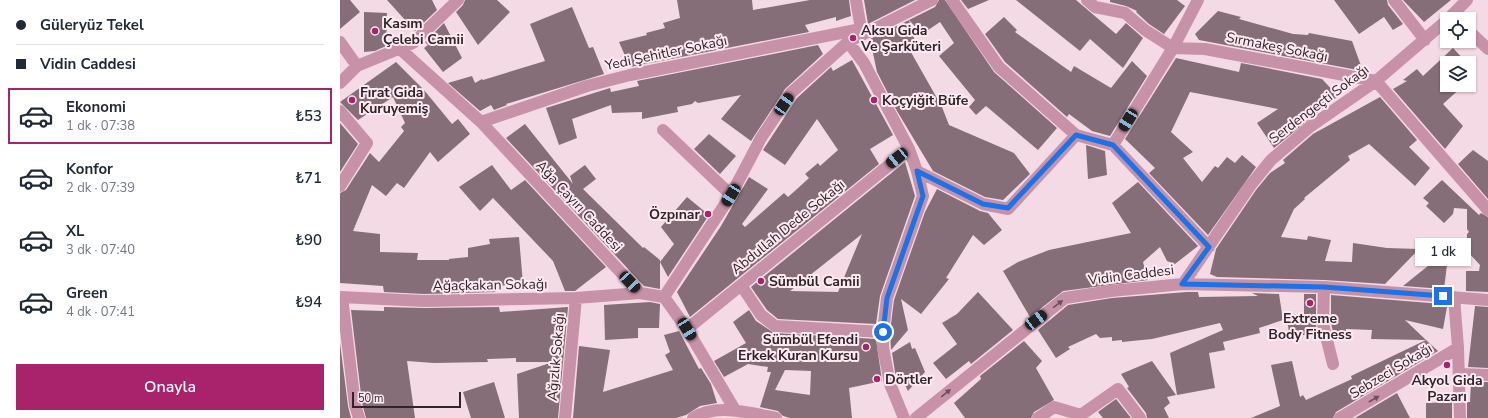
<!DOCTYPE html>
<html lang="tr">
<head>
<meta charset="utf-8">
<style>
	body { margin:0; font-family:"Nunito Sans",sans-serif; background:#f2f2f3; color:#1f2937; height:100vh; display:flex; flex-direction:column; font-size:15px; white-space:nowrap }
	* { box-sizing:border-box; margin:0 }
	p { font-size:13px; color:#747a83 }
	.icon { flex:none; width:22px; height:22px; fill:none; stroke:currentColor; stroke-width:2; stroke-linecap:round; stroke-linejoin:round }
	.map { position:relative; flex:1; overflow:hidden }
	.sheet { display:flex; flex-direction:column; background:#fff; width:340px }
	.sheet>* { flex:none }
	.banner { display:grid; align-content:center; height:88px; padding:0 16px; background:#fff }
	.tools { position:absolute; left:1100px; top:12px; display:grid; gap:8px }
	.tools a { display:grid; place-items:center; width:36px; height:36px; border-radius:0px; background:#fff; box-shadow:0 1px 3px #0004; font-size:20px }
	.scale { position:absolute; left:12px; bottom:10px; width:109px; box-sizing:border-box; padding-left:4px; border:2px solid #2f2529; border-top:0; font-size:11px; line-height:14px; white-space:nowrap; color:#2f2529; -webkit-text-stroke:3px #fee9f1; paint-order:stroke }
	.end { position:absolute; width:18px; height:18px; margin:-9px; border:5px solid #1a73e8; background:#fff; box-shadow:0 0 0 2px #fff }
	.from { border-radius:50% }
	.bubble { position:absolute; height:28px; border-radius:0px; background:#fff; box-shadow:0 1px 3px #0004; font-size:13px; font-weight:600; line-height:28px; text-align:center }
	.car { position:absolute; width:12px; height:24px; margin:-12px -6px; border-radius:5px; box-shadow:0 0 3px 1px #0007; background:linear-gradient(#222 24%,#8ab4d8 0 40%,#222 0 76%,#8ab4d8 0 86%,#222 0) }
	.banner b { display:flex; align-items:center; gap:14px; height:38px; font-size:15px }
	.banner b+b { border-top:1px solid #e0e1e3 }
	.banner i { width:10px; height:10px; background:#1f2937 }
	ul { padding:0; list-style:none }
	li { display:flex; align-items:center; gap:12px; height:56px; margin:0 8px 6px; padding:0 8px; border:2px solid transparent; border-radius:0px }
	li div { flex:1 }
	li b { display:block; font-size:15px }
	li em { font-style:normal; font-weight:600 }
	li.current { border-color:#a8236c }
	li>.icon { width:36px; height:36px; stroke-width:1.5 }
	.button { display:flex; gap:8px; margin-top:auto; padding:8px 16px }
	.button a { flex:1; height:46px; border-radius:0px; background:#a8236c; color:#fff; font-size:16px; font-weight:600; line-height:46px; text-align:center }
	main { display:flex; flex:1; min-height:0 }
	.map>svg:first-child { display:block }
	.building { fill:#856e77; fill-rule:evenodd }
	.lines { fill:none; stroke-linecap:round; stroke-linejoin:round }
	.minor { stroke:#c791a7; stroke-width:12 }
	.oneway { fill:#6c505b }
	.route { stroke:#1a73e8; stroke-width:5 }
	.poi-dot { fill:#a8236c; stroke:#fee9f1; stroke-width:1.5 }
	.labels { text-anchor:middle; dominant-baseline:central; stroke-width:4; stroke-linejoin:round; paint-order:stroke }
	.poi-label { font-size:14px; font-weight:bold; fill:#2f2529; stroke:#fee9f1; text-anchor:start }
	.street-label { font-size:14px; fill:#2f2529; stroke:#fee9f1 }
</style>
</head>
<body>
<main>
<section class="sheet">
<div class="banner">
<b><i class="from"></i>Güleryüz Tekel</b>
<b><i></i>Vidin Caddesi</b>
</div>
<ul>
<li class="current"><svg class="icon" aria-label="car" viewBox="0 0 24 24"><path d="M5 17H2v-5l4-1 3-4h7l3 4 3 1v5h-3M9 17h6M6 11h13"/><circle cx="7" cy="17" r="2"/><circle cx="17" cy="17" r="2"/></svg><div><b>Ekonomi</b><p>1 dk · 07:38</p></div><em>₺53</em></li>
<li><svg class="icon" aria-label="car" viewBox="0 0 24 24"><path d="M5 17H2v-5l4-1 3-4h7l3 4 3 1v5h-3M9 17h6M6 11h13"/><circle cx="7" cy="17" r="2"/><circle cx="17" cy="17" r="2"/></svg><div><b>Konfor</b><p>2 dk · 07:39</p></div><em>₺71</em></li>
<li><svg class="icon" aria-label="car" viewBox="0 0 24 24"><path d="M5 17H2v-5l4-1 3-4h7l3 4 3 1v5h-3M9 17h6M6 11h13"/><circle cx="7" cy="17" r="2"/><circle cx="17" cy="17" r="2"/></svg><div><b>XL</b><p>3 dk · 07:40</p></div><em>₺90</em></li>
<li><svg class="icon" aria-label="car" viewBox="0 0 24 24"><path d="M5 17H2v-5l4-1 3-4h7l3 4 3 1v5h-3M9 17h6M6 11h13"/><circle cx="7" cy="17" r="2"/><circle cx="17" cy="17" r="2"/></svg><div><b>Green</b><p>4 dk · 07:41</p></div><em>₺94</em></li>
</ul>
<div class="button"><a>Onayla</a></div>
</section>
<div class="map">
<svg width="1148" height="418" viewBox="0 0 1148 418">
	<rect width="100%" height="100%" fill="#f4dae4"/>
	<path class="building" d="M0 0H10L20 12 0 29Z
		M47 0H92L97 10 75 31Z
		M125 0H157L170 12 138 45 116 12 123 5Z
		M337 0H412L413 10 470 0H509L511 16 496 21V17L465 25 469 32 290 67 279 42 307 35 306 33 325 28 323 23 340 18Z
		M524 0H575L528 24Z
		M599 0H605L654 72 717 128 698 150 646 106 636 115 629 107 635 100 599 56 614 43 600 22 582 34 569 20 595 7Z
		M621 0H649L628 9Z
		M676 0H736L776 34 786 23 803 38 783 68 750 39 740 51Z
		M770 0H837L845 6 824 34 809 24 796 12 797 11 786 6 770 2Z
		M994 0H1047L1048 5 1063 24 1053 30 1044 17 1019 34Z
		M1063 0H1111L1084 22Z
		M232 7 249 48 253 47 264 74 166 104 167 105 154 110 151 105 140 111 108 83 132 76 135 83 142 79 143 80 205 61 190 24Z
		M878 11 901 17 899 19 953 34 968 35 969 33 1012 41 1023 71 859 40 855 34Z
		M24 12 47 13 46 46 35 51 24 52Z
		M664 17 677 30 675 32 731 72 734 66 771 88 792 61 807 76 770 136 752 131 729 114 727 117 665 62 645 34Z
		M569 20 575 42 568 47 602 107 609 125 674 153 690 174 663 200 645 197 593 171 557 111 537 72 530 39Z
		M104 23 122 58 103 72 84 48 88 45 85 42Z
		M478 45 483 54 445 89 411 141 381 119 401 95 358 103 355 101 352 104 337 107 338 112 302 119V112L272 113 271 105 232 119 237 138 219 145 206 108 270 88 271 92 299 86 297 81Z
		M1113 48 1127 63H1107V85H1124L1103 104 1123 126 1105 149 1053 89 1067 81 1063 80 1077 69 1083 76Z
		M836 58 899 72 901 63 982 79 998 96 934 148 917 123 938 109 850 92 831 132 853 152 843 158 862 182 875 166 878 168 887 157 895 163 902 155 916 167 868 235 809 173 815 168 785 139Z
		M512 60 553 135 530 149 539 164 350 317 337 292 381 226 409 177 428 189 402 224 405 227 444 193 448 197 457 189 469 178 465 174 478 163 480 166 498 150 477 119 445 165 423 150 457 98 491 67 493 71Z
		M56 62 82 88 78 91 84 90 112 124 118 119 130 134 98 162 90 152 64 188 57 183 46 196 32 185 13 231 40 234V252L78 253 77 260H109V259L128 257V248L150 244 149 239 179 237 183 284 155 286 156 292 84 294 44 292 43 286 0 283V193L6 190 30 153 39 162 64 131 61 127 65 123 53 97 18 120 0 102Z
		M1040 97 1077 140 1069 147 1090 168 1075 186 1029 144 1008 156 1010 160 964 198 965 199 954 209 941 237 967 240 968 236 991 240 985 261 1012 262 1013 243 1047 248 1079 249 1045 284 984 280 877 277 870 274 876 249 916 190 930 173 945 163 943 160 973 134Z
		M0 123 18 144 0 172Z
		M185 124 233 184 230 176 245 165 256 179 243 189 303 248 304 247 320 260V289L304 286 166 138Z
		M369 134 396 156 380 174 354 149Z
		M746 145 765 151 767 175 748 179Z
		M1133 150 1148 161V199L1118 164Z
		M565 162 575 196 540 296 536 324 438 319 427 310 411 287ZM522 234 498 292 450 291Z
		M152 165 171 190 185 180 266 267 235 291H225L213 261 153 198 140 211 119 187Z
		M1102 180 1139 215 1141 213 1148 217V292L1126 291V271H1139L1140 265 1127 251V234L1129 232 1127 229V209L1114 208 1113 214 1104 223 1086 206 1089 203 1083 198Z
		M798 182 858 246 835 264 827 261 820 247 803 262 808 280 723 291 690 317 663 271 678 262 709 250 791 233 772 203Z
		M597 189 640 211 648 213 662 230 644 245 633 235 606 278 609 279 581 314 561 299 568 330 551 350 550 332 554 300 585 212Z
		M347 197 369 215 328 277 320 262 334 244 321 227Z
		M1109 249 1104 289 1063 286Z
		M638 292 673 330 631 364 629 361 606 379 593 363 617 344 602 323 617 314Z
		M847 292H858L859 297 918 296 912 293 939 294 943 320 919 328 920 333 883 342 885 350 869 353 875 388 837 395 830 353 883 330 880 323 812 339 782 342V340L772 341V337L760 338 756 334 728 347 730 349 716 358 698 330 728 305 772 298Z
		M964 294H976V324L977 333 976 335H949L947 314 964 315Z
		M991 295 1102 304V307H1107L1103 329 1065 320 1086 340 1031 339 1032 330 1006 329V331L993 332 991 323Z
		M310 302 320 304 319 328H298V338L265 340 264 305Z
		M1135 306 1148 307V368L1128 367Z
		M44 307 84 308 159 307 160 312 228 307 218 418H179L177 374 213 362H176V358L147 359 148 362 94 363 67 361 75 418H26L22 403 11 310 44 311Z
		M409 310 416 321 434 333 536 339 542 381 509 388 512 418H450L443 416 438 411 420 407 431 372H427L428 367 408 364 384 377 374 361 406 343 393 322ZM445 370 471 371 470 395 435 390Z
		M339 331 359 369 361 368 371 384 377 403 360 406 346 415 336 418H233L239 346 270 350 263 392 333 370 325 355 330 352 324 335Z
		M1086 340 1098 351 996 412 993 418H911L940 406 931 365 952 361 960 397 963 395 966 400 1012 379 1011 376Z
		M684 341 702 361 696 368 714 400 694 412 691 418H625L614 403 641 379 640 376Z
		M570 342 572 349 575 348 585 372 568 391 561 377 556 378 552 353Z
		M0 343 8 406 11 418H0Z
		M812 361 836 395 827 397 830 403 824 408 829 418H807L806 413 787 388 789 387 781 374Z
		M154 382 165 418H131L123 392Z
		M1131 382H1148V418H1127V402H1130Z
		M1057 393 1070 418H1015Z
		M776 399 791 418H763L758 412Z
		M1112 402V418H1086V403Z"/>
	<g class="lines">
		<path class="minor" d="M516 0 521 29 508 42 524 63 569 149 577 171 583 196 547 298 543 332V347L550 384 564 418
			M612 0 659 67 736 135 773 145 869 247
			M747 0 755 7 785 13 805 30 833 48 865 49 1036 81 1148 210
			M1054 0 1085 40
			M1108 19 1127 0
			M1129 31 1148 49
			M0 42 17 66
			M59 48 141 122 300 293 324 297 347 329 395 410
			M0 83 17 66 73 43 118 0
			M0 111 27 143 0 186
			M141 122 247 86 290 75 521 29
			M323 130 391 195
			M773 145 833 48 858 0
			M577 171 643 204 668 209 736 135
			M843 284 910 186 931 160 971 126 1036 81 1107 20
			M401 285 421 315 435 326 543 332
			M984 287 983 324 993 364
			M0 297 84 301 236 298 300 293
			M2 297 15 405 19 418
			M324 297 391 195 421 138 451 93 508 42 592 0
			M1114 297 1118 348 1120 418
			M347 329 569 149
			M1119 374 1148 375
			M225 418 236 298
			M353 418C376 403 411 413 436 418
			M576 418 725 298 771 291 843 284 984 287 1148 300
			M698 418 714 407 741 415 778 389 800 418
			M1000 418 1118 348"/>
	</g>
	<defs><path id="oneway-solid" d="M-6-.8H1V-3.2L6.5 0L1 3.2V.8H-6Z"/></defs>
	<g class="oneway">
		<use href="#oneway-solid" transform="translate(718 304) rotate(-37)"/>
		<use href="#oneway-solid" transform="translate(606 393) rotate(-39)"/>
		<use href="#oneway-solid" transform="translate(1034 399) rotate(-30)"/>
	</g>
	<g class="lines">
		<path class="route" d="M543 332 547 298 583 196 577 171 643 204 668 208 736 135 773 145 869 247 842 284 984 287 1103 296"/>
	</g>
	<g class="poi-dot">
		<circle cx="35" cy="31" r="4"/>
		<circle cx="513" cy="38" r="4"/>
		<circle cx="12" cy="100" r="4"/>
		<circle cx="534" cy="100" r="4"/>
		<circle cx="368" cy="214" r="4"/>
		<circle cx="421" cy="281" r="4"/>
		<circle cx="970" cy="303" r="4"/>
		<circle cx="526" cy="347" r="4"/>
		<circle cx="1107" cy="365" r="4"/>
		<circle cx="537" cy="379" r="4"/>
	</g>
	<g class="labels">
		<g class="poi-label">
			<text x="43" y="23">Kasım<tspan x="43" dy="16">Çelebi Camii</tspan></text>
			<text x="521" y="30">Aksu Gida<tspan x="521" dy="16">Ve Şarküteri</tspan></text>
			<text x="20" y="92">Fırat Gida<tspan x="20" dy="16">Kuruyemiş</tspan></text>
			<text x="542" y="100">Koçyiğit Büfe</text>
			<text x="360" y="214" text-anchor="end">Özpınar</text>
			<text x="429" y="281">Sümbül Camii</text>
			<text x="970" y="318" text-anchor="middle">Extreme<tspan x="970" dy="16">Body Fitness</tspan></text>
			<text x="518" y="339" text-anchor="end">Sümbül Efendi<tspan x="518" dy="16">Erkek Kuran Kursu</tspan></text>
			<text x="545" y="379">Dörtler</text>
			<text x="1107" y="380" text-anchor="middle">Akyol Gida<tspan x="1107" dy="16">Pazarı</tspan></text>
		</g>
		<g class="street-label">
			<text transform="translate(937 47) rotate(11)">Sırmakeş Sokağı</text>
			<text transform="translate(326 53) rotate(-12)">Yedi Şehitler Sokağı</text>
			<text transform="translate(979 104) rotate(-37)">Serdengeçti Sokağı</text>
			<text transform="translate(239 206) rotate(47)">Ağa Çayırı Caddesi</text>
			<text transform="translate(448 227) rotate(-39)">Abdullah Dede Sokağı</text>
			<text transform="translate(791 275) rotate(-7)">Vidin Caddesi</text>
			<text transform="translate(150 285) rotate(-1)">Ağaçkakan Sokağı</text>
			<text transform="translate(216 357) rotate(-85)">Ağızlık Sokağı</text>
			<text transform="translate(1051 371) rotate(-31)">Sebzeci Sokağı</text>
		</g>
	</g>
</svg>
<div class="tools">
<a><svg class="icon" aria-label="locate" viewBox="0 0 24 24"><circle cx="12" cy="12" r="6"/><path d="M12 2v4M12 18v4M2 12h4M18 12h4"/></svg></a>
<a><svg class="icon" aria-label="layers" viewBox="0 0 24 24"><path d="M12 4l9 5-9 5-9-5zM3 14l9 5 9-5"/></svg></a>
</div>
<div class="scale">50 m</div>
<i class="end from" style="left:543px;top:332px"></i>
<i class="end" style="left:1103px;top:296px"></i>
<div class="bubble" style="left:1075px;top:238px;width:56px">1 dk</div>
<i class="car" style="left:444px;top:104px;rotate:34deg"></i>
<i class="car" style="left:788px;top:120px;rotate:212deg"></i>
<i class="car" style="left:557px;top:158px;rotate:231deg"></i>
<i class="car" style="left:391px;top:195px;rotate:212deg"></i>
<i class="car" style="left:290px;top:282px;rotate:137deg"></i>
<i class="car" style="left:696px;top:320px;rotate:53deg"></i>
<i class="car" style="left:347px;top:329px;rotate:149deg"></i>
</div>
</main>
</body>
</html>
